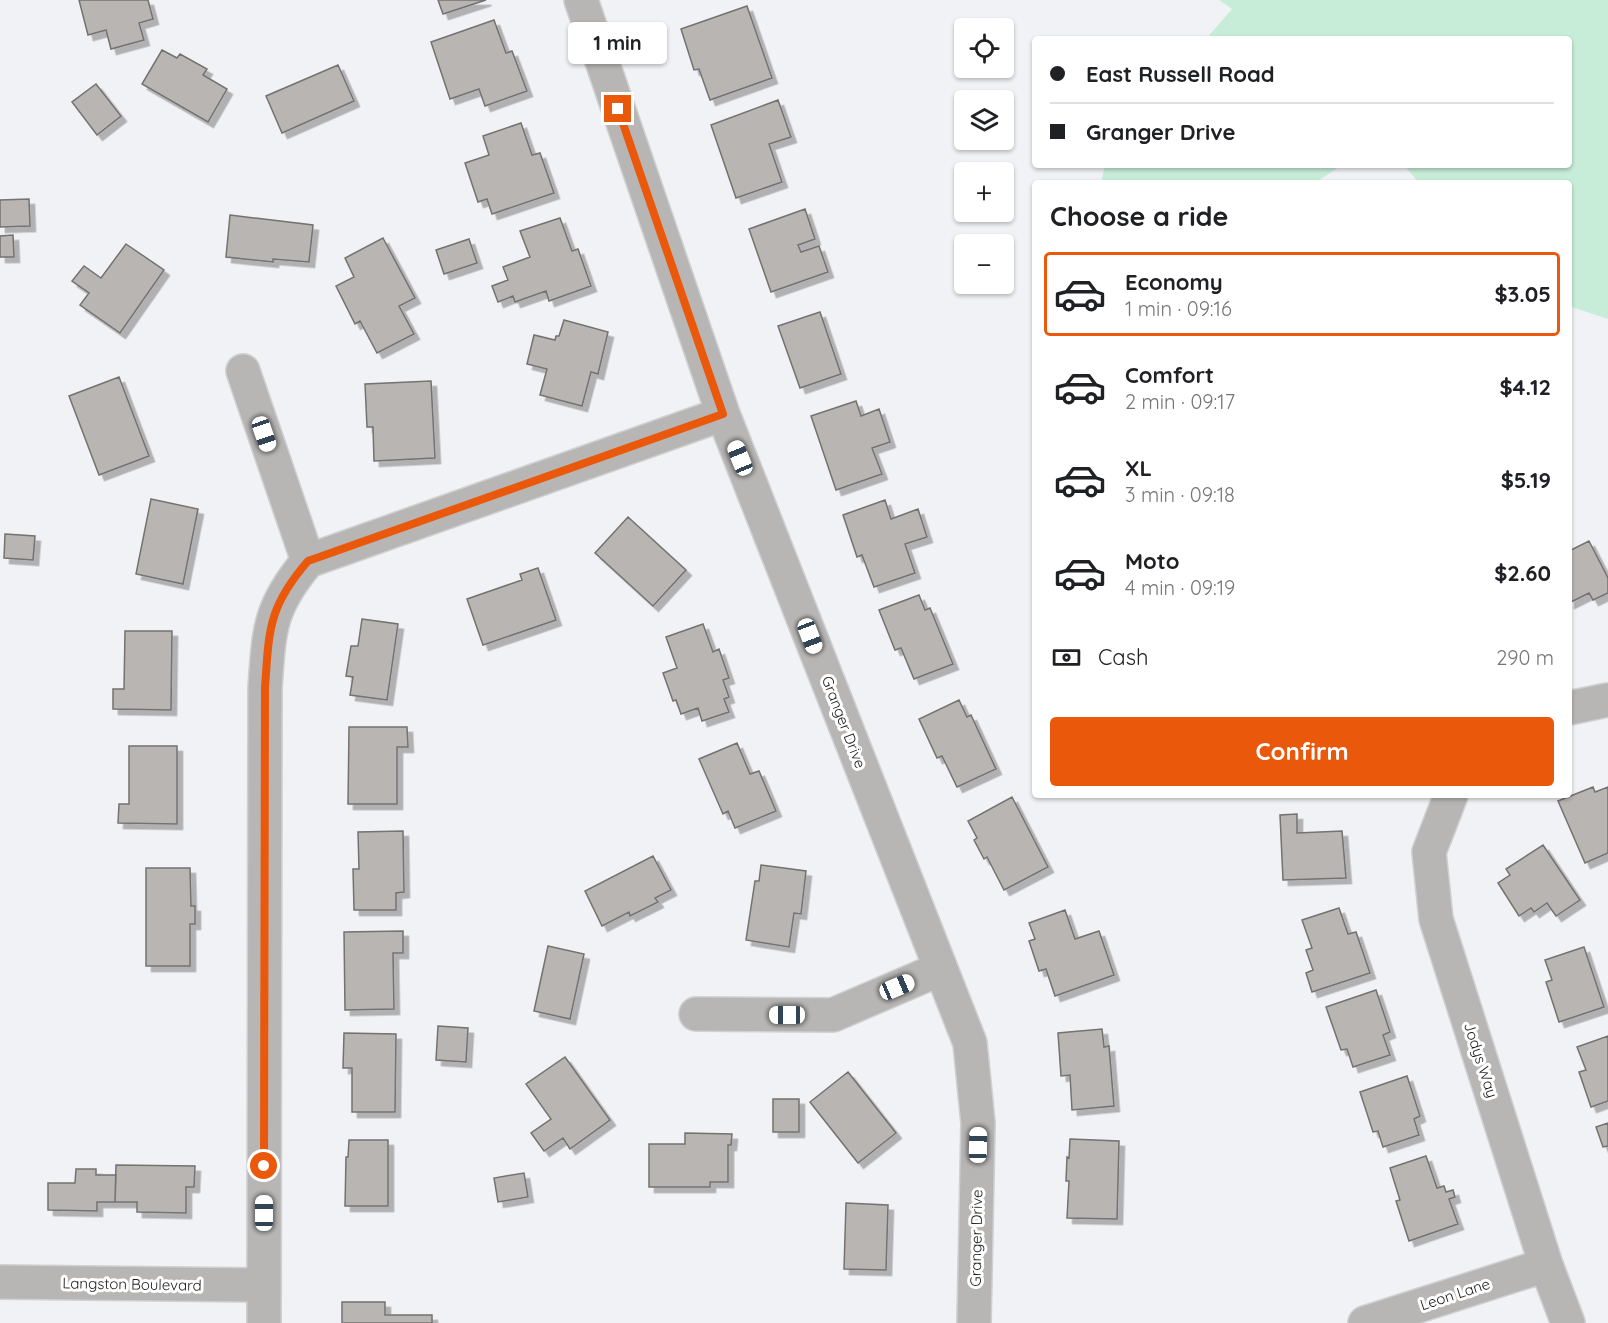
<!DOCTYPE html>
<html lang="en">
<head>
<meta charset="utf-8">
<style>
	body { margin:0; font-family:Quicksand,sans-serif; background:#f6f6f6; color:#202124; height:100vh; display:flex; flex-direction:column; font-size:22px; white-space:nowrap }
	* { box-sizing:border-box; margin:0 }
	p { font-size:20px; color:#757577 }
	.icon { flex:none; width:33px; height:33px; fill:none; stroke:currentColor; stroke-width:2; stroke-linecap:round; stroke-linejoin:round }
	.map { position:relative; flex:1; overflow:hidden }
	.drawer { position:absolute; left:1032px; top:180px; width:540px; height:618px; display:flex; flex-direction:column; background:#fff; border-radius:6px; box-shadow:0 2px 4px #0004 }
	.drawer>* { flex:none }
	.guide { position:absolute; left:1032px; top:36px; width:540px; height:132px; border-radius:6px; box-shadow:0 2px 4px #0004; display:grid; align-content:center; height:132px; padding:0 18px; background:#fff }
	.tools { position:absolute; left:954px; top:18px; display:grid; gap:12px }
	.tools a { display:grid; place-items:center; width:60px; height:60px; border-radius:6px; background:#fff; box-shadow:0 2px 4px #0004; font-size:30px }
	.end { position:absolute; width:27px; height:27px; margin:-14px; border:8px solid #ea580c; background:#fff; box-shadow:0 0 0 3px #fff }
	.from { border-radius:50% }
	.bubble { position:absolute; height:42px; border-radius:6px; background:#fff; box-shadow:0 2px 4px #0004; font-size:20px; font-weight:700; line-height:42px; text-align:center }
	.car { position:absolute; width:18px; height:36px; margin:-18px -9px; border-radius:8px; box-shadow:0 0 4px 2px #0007; background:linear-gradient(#fff 24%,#345 0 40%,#fff 0 76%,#345 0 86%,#fff 0) }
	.guide b { display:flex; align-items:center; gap:21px; height:57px; font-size:22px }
	.guide b+b { border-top:2px solid #e0e0e0 }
	.guide i { width:15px; height:15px; background:#202124 }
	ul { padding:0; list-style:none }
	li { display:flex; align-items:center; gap:18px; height:84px; margin:0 12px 9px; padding:0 6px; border:3px solid transparent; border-radius:6px }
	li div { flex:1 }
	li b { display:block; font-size:22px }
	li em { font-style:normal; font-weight:700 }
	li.current { border-color:#ea580c }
	li>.icon { width:54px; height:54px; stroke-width:1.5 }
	h2 { padding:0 18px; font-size:27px; line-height:72px }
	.pay { display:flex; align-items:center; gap:15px; height:66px; padding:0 18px; font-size:22px }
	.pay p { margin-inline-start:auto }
	.primary-button { display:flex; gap:12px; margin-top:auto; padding:12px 18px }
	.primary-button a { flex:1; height:69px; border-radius:6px; background:#ea580c; color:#fff; font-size:24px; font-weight:700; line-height:69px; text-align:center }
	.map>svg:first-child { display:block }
	.green { fill:#c7edd9 }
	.building { fill:#b8b5b3; stroke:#747270; stroke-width:1.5; filter:url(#shadow) }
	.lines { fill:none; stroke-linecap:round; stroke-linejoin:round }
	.minor-casing { stroke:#cfd0d2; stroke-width:36 }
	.minor { stroke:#b7b6b5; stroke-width:33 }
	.route { stroke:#ea580c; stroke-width:8 }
	.labels { text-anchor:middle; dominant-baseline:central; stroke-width:6; stroke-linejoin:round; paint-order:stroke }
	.street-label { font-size:15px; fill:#1a1b1c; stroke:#fff }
</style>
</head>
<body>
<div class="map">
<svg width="1608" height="1323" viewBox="0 0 1608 1323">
	<defs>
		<filter id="shadow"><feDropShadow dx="5.5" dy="5.5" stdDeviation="0" flood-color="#0004"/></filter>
	</defs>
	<rect width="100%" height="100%" fill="#f1f2f5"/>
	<path class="green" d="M1219 0H1608V319L1569 306V183H1419L1404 165H1569V39H1206L1232 9Z
		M1105 165H1342L1315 183H1101Z"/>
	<path class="building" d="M79 0H148L153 19 139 23 144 40 111 49 106 30 88 35Z
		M438 0H486L443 14Z
		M747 6 772 78 710 100 699 69 694 70 681 29Z
		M494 20 506 53 512 51 527 91 485 106 479 89 450 99 431 42Z
		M162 50 177 58 180 54 207 69 203 75 227 89 208 122 142 84Z
		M338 65 354 101 282 133 266 96Z
		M96 84 121 116 97 135 72 102Z
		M778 100 791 137 769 144 782 182 736 198 711 125Z
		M521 123 532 155 540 153 554 193 492 214 487 199 478 202 465 163 489 155 483 136Z
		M29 199 30 226 0 227V200Z
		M805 209 815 239 798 245 801 252 819 246 828 272 771 292 749 229Z
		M230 215 313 225 309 262 273 259V262L226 257Z
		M560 218 572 251 578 249 591 286 549 301 546 291 515 302 513 296 498 302 492 286 508 280 503 267 530 257 520 231Z
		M13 235 14 257H0V236Z
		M383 238 415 298 399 306 414 334 377 353 360 321 355 324 336 286 354 277 345 258Z
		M469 239 477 263 444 274 436 250Z
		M126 244 164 270 120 333 80 305 89 293 72 281 84 266 101 278Z
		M820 312 841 374 800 388 778 326Z
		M564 320 608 332 598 374 591 372 582 406 540 395 547 369 527 364 534 335 555 340 556 336H559Z
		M119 377 149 456 99 475 69 396Z
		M431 381 435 458 374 461 373 427H367L365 384Z
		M856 401 861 416 879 409 890 442 872 448 882 474 836 490 811 416Z
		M151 499 198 509 183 584 136 574Z
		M885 500 891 519 918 509 927 537 905 544 915 573 874 587 862 555 857 557 843 515Z
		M628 517 686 570 653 606 595 553Z
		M5 534 35 536 33 560 4 558Z
		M1589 541 1608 578V593L1593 600 1589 593 1569 603V551Z
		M538 568 556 620 483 645 467 599 522 580 520 574Z
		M919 595 925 610 930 608 953 664 914 679 901 648 895 650 879 610Z
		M362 619 398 624 387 700 350 695 353 677 346 676 351 646H358Z
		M703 624 713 652 719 649 729 678 723 680 729 697 724 699 729 712 702 721 698 708 681 714 676 700 673 701 663 673 677 668 666 637Z
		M125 631H172L171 710 113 709V689H124Z
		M959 700 967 717 971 715 996 769 957 787 942 756 937 758 919 719Z
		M349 727H407L408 747H397V804H348Z
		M737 743 750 774 759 771 776 811 735 828 728 811 723 814 699 759Z
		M129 746H177V824L118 823 119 804H129Z
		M1593 787 1595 792 1608 787V853L1585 863 1558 801Z
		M1012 797 1048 867 1004 890 987 857 984 859 974 840 977 838 968 821Z
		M1297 814V833L1342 831 1346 878 1283 880 1280 815Z
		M403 831 404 892 396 893V910H354L353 869H359L358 832Z
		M1543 845 1580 900 1556 916 1547 903 1534 912 1531 908 1519 916 1498 883 1510 875 1506 869Z
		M653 856 671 890 655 898 658 902 630 916 629 912 602 926 585 891Z
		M761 865 806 871 801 914 794 913 789 947 746 940 755 881H759Z
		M146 868H190L191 906H195V924H190V966H146Z
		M1339 908 1348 934 1356 932 1370 973 1312 992 1306 973 1313 970 1306 950 1312 948 1302 920Z
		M1065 910 1075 939 1099 931 1114 975 1055 996 1046 969 1039 971 1029 941 1035 939 1029 923Z
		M403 931V953H393L394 1009 345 1010 344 932Z
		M548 946 584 954 570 1019 534 1011Z
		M1584 947 1604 1007 1559 1022 1546 982 1552 980 1545 960Z
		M1376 990 1390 1032 1383 1035 1390 1055 1353 1067 1347 1049 1341 1050 1326 1007Z
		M438 1026 468 1028 466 1062 436 1060Z
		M1102 1029 1104 1047 1109 1046 1114 1106 1072 1110 1070 1075 1061 1076 1058 1033Z
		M344 1033 396 1034 395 1112H352V1068H343Z
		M1608 1036V1101L1591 1107 1579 1072 1586 1070 1577 1047Z
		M565 1057 610 1120 570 1149 563 1138 544 1151 531 1133 551 1119 526 1084Z
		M848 1072 896 1133 858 1163 810 1102Z
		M1407 1076 1420 1116 1414 1119 1419 1135 1383 1147 1378 1131 1373 1132 1360 1092Z
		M773 1099H799V1132H773Z
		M1608 1123V1146L1603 1147 1596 1127Z
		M685 1133 732 1134 731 1145H728V1182H710V1187H649V1144H685Z
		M1070 1139 1119 1141 1117 1219 1067 1218 1069 1181H1066L1067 1157 1069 1158Z
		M349 1140H388V1206H345L346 1157H348Z
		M1426 1156 1437 1188 1444 1186 1446 1192 1453 1190 1455 1197 1449 1199 1458 1224 1409 1241 1396 1201 1400 1200 1390 1168Z
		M116 1165 195 1166 194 1187H186V1213L137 1212V1202H115Z
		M76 1169H96V1175H116L115 1202H97V1211L48 1210V1183H75Z
		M524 1173 528 1197 498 1202 494 1178Z
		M846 1203 888 1205 886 1270 844 1269Z
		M342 1302H385V1315H432V1323H342Z"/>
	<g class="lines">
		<g class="minor-casing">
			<path id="minor" d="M581 0 723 414 970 1043 978 1123 974 1323
				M243 371 308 561
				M1569 708 1608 700
				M1451 795 1429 852 1436 919 1546 1265 1568 1323
				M696 1014 833 1015 940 969
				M0 1282 264 1285
				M264 1323 265 688C269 630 269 607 308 561L723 414
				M1365 1323 1546 1265"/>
		</g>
		<use href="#minor" class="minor"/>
	</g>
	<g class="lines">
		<path class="route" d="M264 1166 265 688C269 630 268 607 308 561L723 414 618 109"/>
	</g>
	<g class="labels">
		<g class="street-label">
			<text transform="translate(844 722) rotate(69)">Granger Drive</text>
			<text transform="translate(1481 1060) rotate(72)">Jodys Way</text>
			<text transform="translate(976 1238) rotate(-89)">Granger Drive</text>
			<text transform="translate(132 1284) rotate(1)">Langston Boulevard</text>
			<text transform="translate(1455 1294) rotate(-18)">Leon Lane</text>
		</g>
	</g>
</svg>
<div class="tools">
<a><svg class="icon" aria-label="locate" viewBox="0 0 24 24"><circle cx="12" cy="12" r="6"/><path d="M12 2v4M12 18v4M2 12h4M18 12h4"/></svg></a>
<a><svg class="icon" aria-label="layers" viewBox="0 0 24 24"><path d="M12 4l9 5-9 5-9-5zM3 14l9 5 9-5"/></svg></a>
<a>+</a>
<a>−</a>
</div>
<i class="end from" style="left:264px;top:1166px"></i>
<i class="end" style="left:618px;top:109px"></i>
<div class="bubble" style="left:568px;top:22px;width:99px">1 min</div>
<i class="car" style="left:264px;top:434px;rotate:161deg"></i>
<i class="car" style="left:740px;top:458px;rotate:338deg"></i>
<i class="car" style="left:810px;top:636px;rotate:159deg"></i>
<i class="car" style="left:897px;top:987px;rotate:67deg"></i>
<i class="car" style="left:787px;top:1015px;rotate:270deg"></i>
<i class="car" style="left:978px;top:1145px;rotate:1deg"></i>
<i class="car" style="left:264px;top:1213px;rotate:0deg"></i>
<div class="guide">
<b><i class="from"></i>East Russell Road</b>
<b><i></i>Granger Drive</b>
</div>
<section class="drawer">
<h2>Choose a ride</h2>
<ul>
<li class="current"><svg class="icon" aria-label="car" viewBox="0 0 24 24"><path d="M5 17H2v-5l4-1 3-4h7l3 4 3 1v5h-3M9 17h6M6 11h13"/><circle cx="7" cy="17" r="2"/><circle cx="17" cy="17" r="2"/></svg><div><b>Economy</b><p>1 min · 09:16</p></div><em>$3.05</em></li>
<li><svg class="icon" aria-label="car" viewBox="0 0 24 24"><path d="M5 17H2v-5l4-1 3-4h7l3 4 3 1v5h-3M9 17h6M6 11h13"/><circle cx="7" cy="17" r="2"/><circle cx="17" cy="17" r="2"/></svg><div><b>Comfort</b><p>2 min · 09:17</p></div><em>$4.12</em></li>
<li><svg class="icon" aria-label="car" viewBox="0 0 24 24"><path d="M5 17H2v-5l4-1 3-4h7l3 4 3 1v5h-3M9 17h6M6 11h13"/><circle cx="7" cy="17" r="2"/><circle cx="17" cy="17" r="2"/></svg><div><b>XL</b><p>3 min · 09:18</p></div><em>$5.19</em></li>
<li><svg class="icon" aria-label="car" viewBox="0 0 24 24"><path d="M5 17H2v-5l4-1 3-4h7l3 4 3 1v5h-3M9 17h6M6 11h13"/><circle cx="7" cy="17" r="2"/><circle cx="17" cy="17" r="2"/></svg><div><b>Moto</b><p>4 min · 09:19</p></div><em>$2.60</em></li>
</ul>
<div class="pay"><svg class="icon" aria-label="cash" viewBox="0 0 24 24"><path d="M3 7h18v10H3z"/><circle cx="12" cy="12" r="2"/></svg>Cash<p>290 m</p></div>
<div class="primary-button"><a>Confirm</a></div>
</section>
</div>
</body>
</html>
